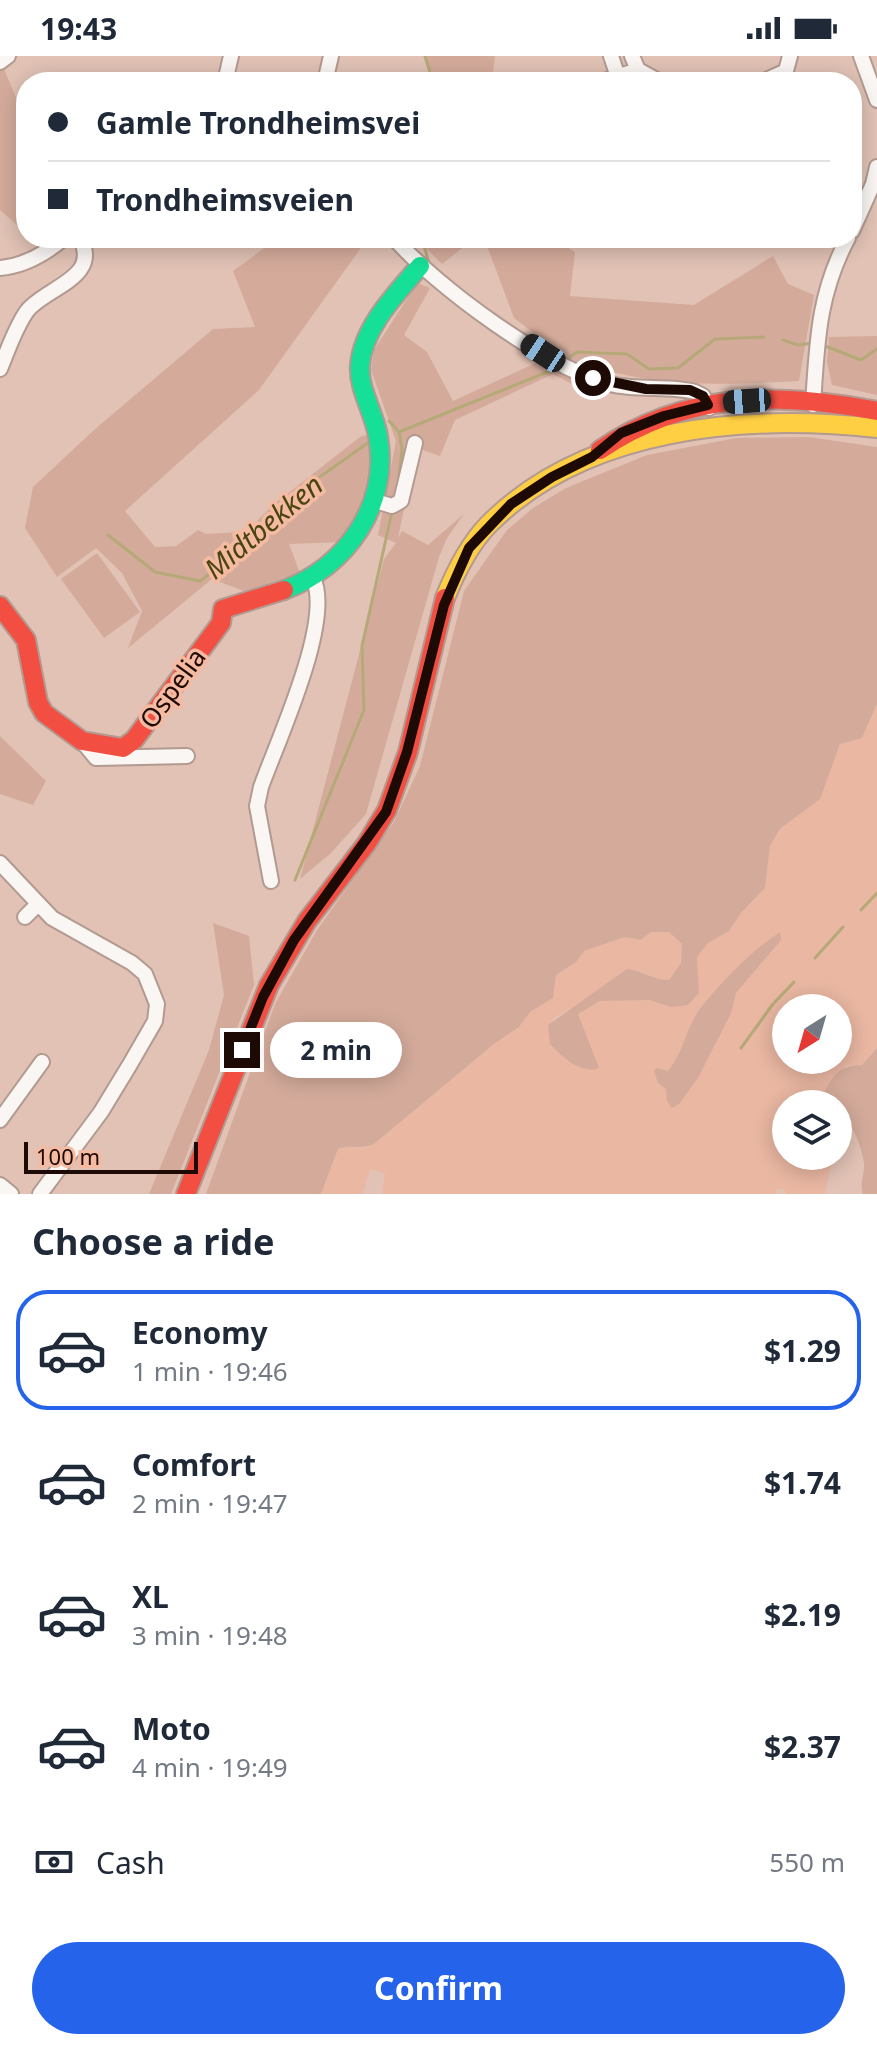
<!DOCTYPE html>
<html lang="en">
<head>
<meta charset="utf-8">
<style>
	body { margin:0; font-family:"Noto Sans",sans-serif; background:#f2f2f3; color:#1f2937; height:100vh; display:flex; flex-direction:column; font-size:30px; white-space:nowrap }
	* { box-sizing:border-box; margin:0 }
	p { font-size:26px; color:#747a83 }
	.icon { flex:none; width:44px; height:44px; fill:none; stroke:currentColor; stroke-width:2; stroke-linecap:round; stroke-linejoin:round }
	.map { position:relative; height:1138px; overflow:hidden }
	.sheet { display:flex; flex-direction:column; background:#fff; flex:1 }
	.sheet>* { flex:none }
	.banner { position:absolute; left:16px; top:16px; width:846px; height:176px; border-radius:32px; box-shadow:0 4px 20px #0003; display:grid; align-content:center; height:176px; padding:0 32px; background:#fff }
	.needle { width:52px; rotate:217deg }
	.fabs { position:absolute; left:772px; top:938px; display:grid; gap:16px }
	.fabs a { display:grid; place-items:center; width:80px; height:80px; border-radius:50%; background:#fff; box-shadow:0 4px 20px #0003; font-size:40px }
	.scale { position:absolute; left:24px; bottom:20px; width:174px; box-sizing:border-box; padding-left:8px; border:4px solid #1e0a04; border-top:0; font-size:22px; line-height:28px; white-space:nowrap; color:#1e0a04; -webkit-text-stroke:6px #f4baa2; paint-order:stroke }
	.end { position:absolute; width:36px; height:36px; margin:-18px; border:10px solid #1e0a04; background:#fff; box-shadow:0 0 0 4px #fff }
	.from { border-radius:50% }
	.bubble { position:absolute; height:56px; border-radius:28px; background:#fff; box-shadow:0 4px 20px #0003; font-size:26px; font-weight:700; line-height:56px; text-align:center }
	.car { position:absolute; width:24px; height:48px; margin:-24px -12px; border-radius:10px; box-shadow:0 0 6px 2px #0007; background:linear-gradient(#222 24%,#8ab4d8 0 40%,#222 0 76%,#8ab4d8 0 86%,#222 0) }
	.banner b { display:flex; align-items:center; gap:28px; height:76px; font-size:30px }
	.banner b+b { border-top:2px solid #e0e1e3 }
	.banner i { width:20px; height:20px; background:#1f2937 }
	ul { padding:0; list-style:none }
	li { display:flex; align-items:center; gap:24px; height:120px; margin:0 16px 12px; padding:0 16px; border:4px solid transparent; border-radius:32px }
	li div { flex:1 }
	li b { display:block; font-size:30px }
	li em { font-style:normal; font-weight:700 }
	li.current { border-color:#2563eb }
	li>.icon { width:72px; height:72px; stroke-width:1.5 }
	h2 { padding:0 32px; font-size:36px; line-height:96px }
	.pay { display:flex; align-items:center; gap:20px; height:88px; padding:0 32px; font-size:30px }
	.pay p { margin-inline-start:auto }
	.cta { display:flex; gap:16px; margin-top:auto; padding:16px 32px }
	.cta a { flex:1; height:92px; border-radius:48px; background:#2563eb; color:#fff; font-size:32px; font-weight:700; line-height:92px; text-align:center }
	.status { display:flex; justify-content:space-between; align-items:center; height:56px; padding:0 40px; background:#fff; direction:ltr }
	.status svg { height:22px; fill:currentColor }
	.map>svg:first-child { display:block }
	.built { fill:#e9b7a2; fill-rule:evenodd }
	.green { fill:#d4ab9b }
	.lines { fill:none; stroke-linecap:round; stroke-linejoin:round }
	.stream { stroke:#b6a978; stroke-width:3 }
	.street-casing { stroke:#b39a90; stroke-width:18 }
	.fast-casing { stroke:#b39a90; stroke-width:22 }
	.slow-casing { stroke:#b39a90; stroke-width:22 }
	.jam-casing { stroke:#b39a90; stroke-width:22 }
	.street { stroke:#faf6f4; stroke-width:14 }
	.fast { stroke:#16e098; stroke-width:18 }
	.slow { stroke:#ffcf43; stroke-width:18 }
	.jam { stroke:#f24e42; stroke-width:18 }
	.route { stroke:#1e0a04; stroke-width:10 }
	.labels { text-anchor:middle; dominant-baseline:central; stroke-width:7; stroke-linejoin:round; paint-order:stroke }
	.street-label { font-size:26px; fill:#1e0a04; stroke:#f4baa2 }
	.water-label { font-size:28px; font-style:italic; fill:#494410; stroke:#f4baa2 }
</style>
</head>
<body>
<div class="status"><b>19:43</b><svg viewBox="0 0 49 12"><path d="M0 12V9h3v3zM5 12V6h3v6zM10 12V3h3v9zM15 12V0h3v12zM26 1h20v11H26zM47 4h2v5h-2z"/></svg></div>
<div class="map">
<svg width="877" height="1138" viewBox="0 0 877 1138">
	<rect width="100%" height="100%" fill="#e1c2b5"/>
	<path class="built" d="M877 648V992L862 1009 846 1010 824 1037 835 1048H786V1100H837L832 1103 825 1138H786L784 1133H776L777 1138H382L385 1117 370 1113 363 1138H321L338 1093 346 1090 365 1092 374 1088 494 988 519 971 530 956 553 942 556 919 576 906 584 895 625 881 641 884 651 876H669L682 888 681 907 669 924H656L642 915 555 961 548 969 600 945 649 944 671 951 699 937 697 901 708 887 729 875 741 857 765 832 770 790 780 774 820 742 840 688 862 682ZM786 952H838V1004H786Z"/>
	<path class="green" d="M425 0H495L492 26H433Z
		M3 10C15 42 40 83 16 115L26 123V177L0 154V12Z
		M278 182H368L259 334 125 455 155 491 176 490 198 474 206 478 242 476 252 470 273 449 360 381 369 378 371 433 345 486 289 488 300 517 244 535 212 523 128 592 142 555 122 517 96 492 57 521 25 472 33 431 94 374 213 273 255 271 233 215Z
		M416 182H475L442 208Z
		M484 182H552L575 196 570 240 694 249 773 200 788 228 814 239 799 325C722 329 662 332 586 309L572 328 553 318 455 364 440 400 417 392 398 482 402 475 428 489 464 458 447 482 439 501 366 758 331 797 300 823 384 503 396 487 378 479 396 385 371 314 374 294 417 227 430 232 404 279 427 296 453 345 540 305 550 289 514 262Z
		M877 280V339L832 329 827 306 829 281Z
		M808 381 877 391V648L862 682 840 688 820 743 780 773 770 790 765 832 741 857 729 875 708 887 697 901 699 937 688 949 671 951 649 944 600 945 578 958 599 1012C580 1019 562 1000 550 988L548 969 627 913C643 915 653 924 669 924L681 907 682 888 669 876H651L641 884 625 881 584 895 576 906 556 919 553 942 530 956 519 971 494 988 374 1088C361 1094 350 1088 338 1093L321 1138H206L275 948 317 874 394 766 420 710 464 535 507 474 533 452 566 432 647 399 736 382Z
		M97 497 140 556 104 582 61 523Z
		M0 680 46 725 33 749 0 738Z
		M213 867 249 880 254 929 171 1138H149L209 994 224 939Z
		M780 876 781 884 736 937 731 957 698 1022 679 1048 672 1052 667 1045 666 1033 658 1027 654 1015 657 1012 668 1015C683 997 686 973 699 954 721 926 751 895 780 876Z
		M877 992V1138H863C859 1127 865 1118 864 1107 859 1075 843 1057 824 1037 834 1017 840 1010 862 1009Z"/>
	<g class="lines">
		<path class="stream" d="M425 0 433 26
			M422 182 428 204
			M783 284 798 289 813 287
			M820 288 861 304 877 293
			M570 301 577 296 627 298 649 313 678 312 715 283 764 281
			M389 365 399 376 552 314
			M398 430 402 393 399 376
			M108 479 155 516 200 525 267 475 283 447 372 384
			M295 824 364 654 362 590 392 456
			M861 854 877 837
			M815 902 843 871
			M775 946 794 926
			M741 992 773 948"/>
		<g class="street-casing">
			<path id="street" d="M611 0 618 21
				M632 0 638 14 660 26
				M861 0 877 44
				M0 6 8 0
				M225 26 231 0
				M325 26 331 0
				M601 26 638 14
				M762 26 784 16
				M783 26 790 0
				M852 175 873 128 877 111
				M394 182C437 231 547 312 610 328 638 335 670 329 695 336L703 340 709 352
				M0 212C25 210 45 198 64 182
				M0 313C8 294 15 272 27 255 46 231 102 222 80 182
				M813 349C817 287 818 238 848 182
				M372 444 392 450 401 445 415 387
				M82 685 96 702 187 700
				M0 807 52 862 132 907 145 918 157 948 155 965 129 1010 101 1056 40 1138
				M271 825 257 750 261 731C277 686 334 564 313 522
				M25 861 37 849
				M0 1064 42 1006
				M0 1129 11 1138"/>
		</g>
		<g class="fast-casing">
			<path id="fast" d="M284 534C346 511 390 449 378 380 374 356 358 333 360 309 363 271 397 237 420 210"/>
		</g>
		<g class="slow-casing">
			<path id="slow" d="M445 542C455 517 469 489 488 469 586 370 746 358 877 372"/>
		</g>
		<g class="jam-casing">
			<path id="jam" d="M600 394C687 335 777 336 877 355
				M0 550 26 584 38 646 44 657 82 685 123 692 134 684 221 567 223 553 284 534
				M186 1138 269 929 307 865 367 787 387 754 408 696 445 542"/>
		</g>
		<use href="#street" class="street"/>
		<use href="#fast" class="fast"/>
		<use href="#slow" class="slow"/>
		<use href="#jam" class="jam"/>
	</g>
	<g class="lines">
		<path class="route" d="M242 994 263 941 294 884 386 756 407 696 444 549 469 492 511 448 552 421 592 401 621 377 664 360 708 349 703 340 690 334 646 333 593 322"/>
	</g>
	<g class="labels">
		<g class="street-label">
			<text transform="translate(172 632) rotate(-54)">Ospelia</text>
		</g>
		<g class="water-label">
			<text transform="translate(263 470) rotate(-40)">Midtbekken</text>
		</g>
	</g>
</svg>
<div class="fabs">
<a><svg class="needle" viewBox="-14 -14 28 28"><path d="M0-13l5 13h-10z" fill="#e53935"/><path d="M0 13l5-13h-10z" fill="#747a83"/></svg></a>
<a><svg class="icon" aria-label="layers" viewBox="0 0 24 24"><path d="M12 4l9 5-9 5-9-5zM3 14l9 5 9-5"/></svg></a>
</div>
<div class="scale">100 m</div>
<i class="end from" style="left:593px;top:322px"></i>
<i class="end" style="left:242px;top:994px"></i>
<div class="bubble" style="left:270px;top:966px;width:132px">2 min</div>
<i class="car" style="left:543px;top:297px;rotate:303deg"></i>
<i class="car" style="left:747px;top:345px;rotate:266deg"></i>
<div class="banner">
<b><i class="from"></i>Gamle Trondheimsvei</b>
<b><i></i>Trondheimsveien</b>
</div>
</div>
<section class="sheet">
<h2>Choose a ride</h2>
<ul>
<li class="current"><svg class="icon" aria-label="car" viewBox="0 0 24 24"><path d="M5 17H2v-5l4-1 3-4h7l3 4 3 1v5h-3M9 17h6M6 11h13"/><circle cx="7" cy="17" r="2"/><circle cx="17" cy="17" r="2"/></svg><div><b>Economy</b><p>1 min · 19:46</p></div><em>$1.29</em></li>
<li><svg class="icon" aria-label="car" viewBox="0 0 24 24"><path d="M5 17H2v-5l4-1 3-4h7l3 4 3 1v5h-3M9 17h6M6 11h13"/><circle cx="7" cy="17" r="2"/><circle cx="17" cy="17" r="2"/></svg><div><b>Comfort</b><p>2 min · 19:47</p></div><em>$1.74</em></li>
<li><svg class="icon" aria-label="car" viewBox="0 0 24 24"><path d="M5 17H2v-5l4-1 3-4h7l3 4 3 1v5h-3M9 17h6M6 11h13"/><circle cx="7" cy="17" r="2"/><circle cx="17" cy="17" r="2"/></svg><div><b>XL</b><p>3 min · 19:48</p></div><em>$2.19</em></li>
<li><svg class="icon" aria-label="car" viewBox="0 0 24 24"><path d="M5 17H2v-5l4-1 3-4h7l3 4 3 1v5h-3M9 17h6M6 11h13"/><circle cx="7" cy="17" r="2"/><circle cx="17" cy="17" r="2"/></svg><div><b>Moto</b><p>4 min · 19:49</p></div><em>$2.37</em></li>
</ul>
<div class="pay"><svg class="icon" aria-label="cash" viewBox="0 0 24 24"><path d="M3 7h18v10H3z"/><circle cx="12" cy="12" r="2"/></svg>Cash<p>550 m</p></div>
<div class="cta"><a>Confirm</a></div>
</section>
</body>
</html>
